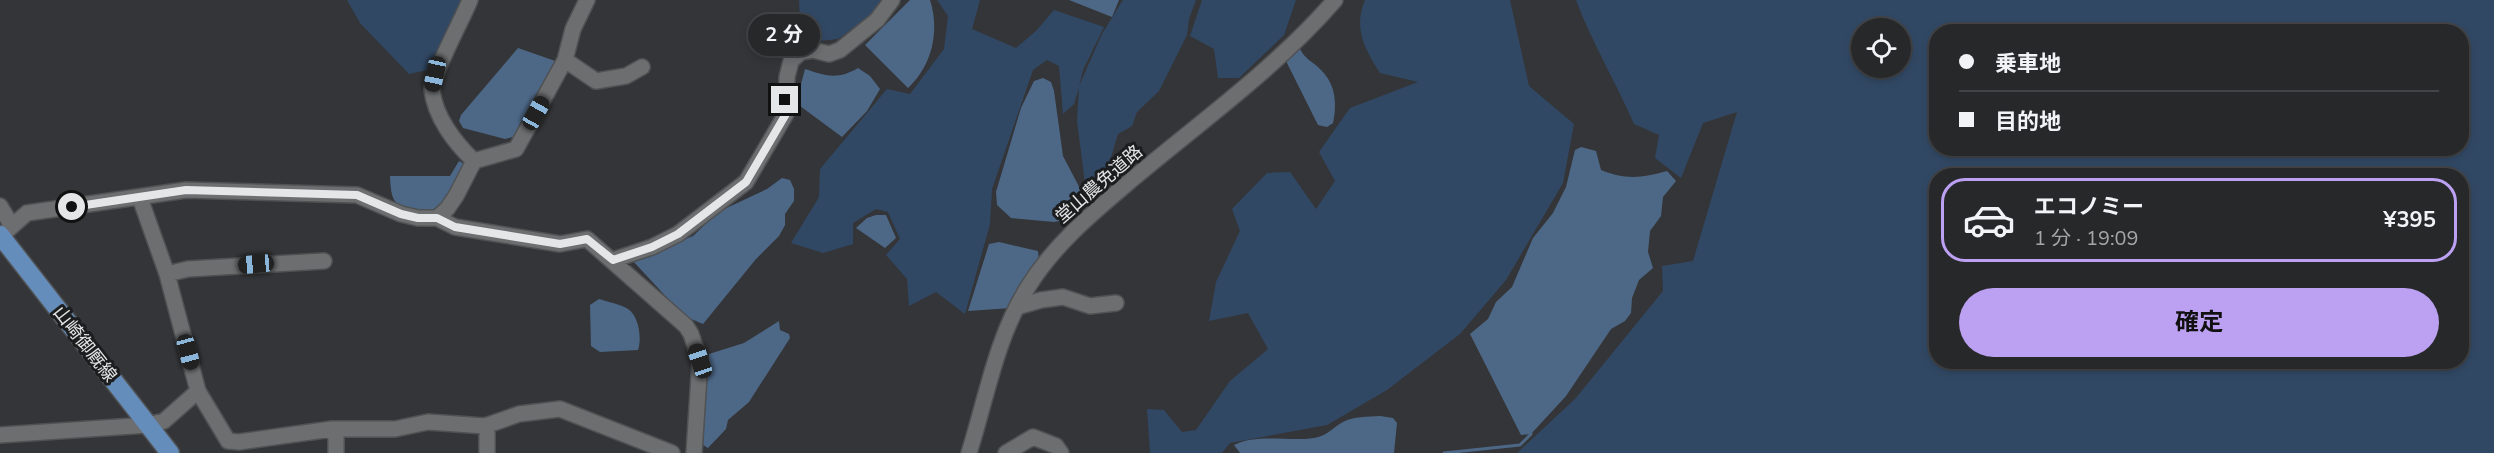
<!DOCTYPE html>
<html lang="ja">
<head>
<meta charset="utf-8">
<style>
	body { margin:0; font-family:"Nunito Sans","Noto Sans JP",sans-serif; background:#333436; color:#f1f3f6; height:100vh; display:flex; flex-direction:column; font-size:22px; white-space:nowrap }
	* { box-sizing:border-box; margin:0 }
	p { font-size:20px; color:#a4a6a8 }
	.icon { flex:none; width:33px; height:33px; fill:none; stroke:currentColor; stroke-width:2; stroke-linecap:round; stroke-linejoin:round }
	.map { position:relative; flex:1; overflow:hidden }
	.panel { position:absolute; left:1929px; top:168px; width:540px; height:201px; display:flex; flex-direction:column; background:#27282a; border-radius:24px; box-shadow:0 3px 9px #0003,0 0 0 2px #434447 }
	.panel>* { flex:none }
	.hud { position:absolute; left:1929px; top:24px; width:540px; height:132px; border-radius:24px; box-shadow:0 3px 9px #0003,0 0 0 2px #434447; display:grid; align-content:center; height:132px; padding:0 30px; background:#27282a }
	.buttons { position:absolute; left:1851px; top:18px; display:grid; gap:12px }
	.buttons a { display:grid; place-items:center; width:60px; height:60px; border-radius:50%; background:#27282a; box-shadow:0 3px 9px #0003,0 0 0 2px #434447; font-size:30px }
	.end { position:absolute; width:27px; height:27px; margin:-14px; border:8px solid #e5e6e7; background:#111; box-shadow:0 0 0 3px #111 }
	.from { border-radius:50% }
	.bubble { position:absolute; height:42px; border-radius:21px; background:#27282a; box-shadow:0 3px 9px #0003,0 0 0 2px #434447; font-size:20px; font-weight:700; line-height:42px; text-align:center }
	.car { position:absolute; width:18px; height:36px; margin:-18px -9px; border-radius:8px; box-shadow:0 0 4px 2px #0007; background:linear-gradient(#222 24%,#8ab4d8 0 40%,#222 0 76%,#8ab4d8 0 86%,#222 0) }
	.hud b { display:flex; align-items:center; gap:21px; height:57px; font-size:22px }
	.hud b+b { border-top:2px solid #434447 }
	.hud i { width:15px; height:15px; background:#f1f3f6 }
	ul { padding:10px 0 0; list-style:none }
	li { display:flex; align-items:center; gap:18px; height:84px; margin:0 12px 9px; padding:0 18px; border:3px solid transparent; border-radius:24px }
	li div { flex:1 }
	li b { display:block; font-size:22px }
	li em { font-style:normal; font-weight:700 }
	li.active { border-color:#bca0f2 }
	li>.icon { width:54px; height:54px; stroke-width:1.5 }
	.cta { display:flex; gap:12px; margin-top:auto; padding:12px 30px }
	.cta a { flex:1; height:69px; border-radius:36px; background:#bca0f2; color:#111; font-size:24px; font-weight:700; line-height:69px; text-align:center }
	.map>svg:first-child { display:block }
	.green { fill:#314864; fill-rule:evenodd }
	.water { fill:#4d6887 }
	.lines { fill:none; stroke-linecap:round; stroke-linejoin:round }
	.stream { stroke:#4d6887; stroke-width:3 }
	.minor-casing { stroke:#505153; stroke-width:18 }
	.major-casing { stroke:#505153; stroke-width:21 }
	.minor { stroke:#6c6e70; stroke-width:15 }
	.major { stroke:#658dbb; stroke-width:18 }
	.route { stroke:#e5e6e7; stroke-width:8 }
	.labels { text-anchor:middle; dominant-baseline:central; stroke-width:6; stroke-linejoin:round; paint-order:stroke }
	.street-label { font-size:18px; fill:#e5e6e7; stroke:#1c1d1e }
</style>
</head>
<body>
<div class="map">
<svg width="2494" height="453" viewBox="0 0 2494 453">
	<rect width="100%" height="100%" fill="#343538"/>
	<path class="green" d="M347 0H463L432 69 409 74 360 23Z
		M799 0H885L872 15 838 39 801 43Z
		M937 0H980L972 29 1016 48 1036 31 1054 10 1104 27 1083 70 1079 86 1102 34 1123 0H1196L1189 19 1187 35 1159 91 1137 112 1132 126 1118 134 1107 171 1085 183 1077 121 1079 88 1074 104 1063 114 1059 66 1047 60 1033 70 992 189 990 224 965 314 936 292 909 306 907 279 886 255 900 239 888 212 876 209 853 223V244L823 253 791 243 819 197 820 169 887 89 910 94 944 49 948 16Z
		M1202 0H1296L1284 35 1239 78H1218L1214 49 1190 36Z
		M1365 0H1510L1529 86 1574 124 1563 183 1506 280 1460 334 1387 390 1327 425 1230 443 1222 453H1150L1147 409 1164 410 1182 432 1196 430 1230 381 1268 349 1248 313 1209 321 1216 282 1240 231 1232 209 1267 173 1290 172 1316 209 1335 181 1319 152 1350 108 1418 82 1380 73C1365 49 1353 29 1365 0Z
		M1576 0H2494V453H1517L1575 399 1663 291 1662 266 1693 261 1737 112 1703 123 1681 178 1655 158 1659 135 1634 124C1616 82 1592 43 1576 0ZM1862 28H1900V68H1862ZM1936 32H2462V148H1936ZM1936 176H2462V362H1936Z"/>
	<path class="water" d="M910 0H930C940 31 932 66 908 88L865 45Z
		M1069 0H1119L1112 17Z
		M518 48 561 63 520 135 505 139 463 128 459 121 461 115Z
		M1296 49H1300C1306 60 1312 61 1320 69 1336 84 1337 103 1333 123L1327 127 1318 125 1284 57Z
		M858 68 870 76 880 89 867 111 842 137 796 103 805 69C826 76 838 80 858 68Z
		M1043 78 1051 82 1054 91 1063 156 1086 200 1065 220 1054 222 1011 218 997 205 996 192 1021 108 1034 81Z
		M1581 147 1596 151 1601 170C1625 180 1642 178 1667 171L1676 181 1663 197 1661 216 1650 231 1648 252 1653 268 1639 280 1632 298 1631 313 1625 321 1611 329 1566 396 1531 434 1521 435 1470 334 1488 319 1496 302 1512 287 1533 238 1553 213 1566 187 1575 150Z
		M459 161 466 165 442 206 429 213C399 205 391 211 390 176H450Z
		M782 178 790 180 794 189V201L785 214V225L779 236 756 259 703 324 684 316 632 260 693 236 718 212 767 189Z
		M876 215H886L896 238 885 248 856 228 867 218Z
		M999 242 1038 251 1039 260 1011 308 968 311 989 244Z
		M599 299C608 302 620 304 628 309 639 316 642 339 638 350L600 352 591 346 590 305Z
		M779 321 780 330 789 334 790 338 749 402 728 420 726 429 708 448 703 445 709 354 744 343Z
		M1380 416 1393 418 1397 423 1394 453H1240L1234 445C1258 433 1289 442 1314 438 1327 436 1332 428 1343 422 1354 416 1368 417 1380 416Z"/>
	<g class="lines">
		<path class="stream" d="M1444 453 1520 445 1531 434"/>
		<g class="minor-casing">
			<path id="minor" d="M470 0C463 18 431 77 432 90 435 117 455 143 474 161
				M565 60 596 81 626 76 642 67
				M140 198 167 274 198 391 228 441 239 442 332 429H395L428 422 485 426 519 414 560 409 672 453
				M0 206 12 226
				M437 218 455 227 560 244 587 239 686 326 691 334 700 361 694 453
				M1 236 27 213 186 190 357 195 401 214 418 218H437L447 209 456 196 474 161 516 149 565 60 573 29 587 0
				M613 260 652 247 678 234 746 182 786 114 787 77 791 61 801 52 813 50 829 54 840 50 877 20 892 0
				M167 274 188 269 324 261
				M1017 307 1041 300 1063 297 1090 306 1116 303
				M487 425V453
				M332 429 336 438V453
				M0 435 148 425 164 421 198 391
				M969 453C987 396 996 338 1028 287 1055 243 1096 210 1135 177 1203 120 1277 67 1335 0
				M1006 453 1033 437 1056 446 1061 453"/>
		</g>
		<g class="major-casing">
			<path id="major" d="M0 235 170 453"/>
		</g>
		<use href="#minor" class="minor"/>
		<use href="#major" class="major"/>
	</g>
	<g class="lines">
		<path class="route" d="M72 207 186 190 357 195 401 214 418 218H437L455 227 560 244 587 239 613 260 652 247 678 234 746 182 786 114 785 100"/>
	</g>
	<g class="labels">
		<g class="street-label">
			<text transform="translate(1099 184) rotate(-41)">堂山農免道路</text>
			<text transform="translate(85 344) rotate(52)">山崎御厩線</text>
		</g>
	</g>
</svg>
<div class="buttons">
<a><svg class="icon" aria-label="locate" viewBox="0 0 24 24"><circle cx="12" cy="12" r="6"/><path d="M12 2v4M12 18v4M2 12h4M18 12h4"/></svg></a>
</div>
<i class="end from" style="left:72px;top:207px"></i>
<i class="end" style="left:785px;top:100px"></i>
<div class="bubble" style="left:748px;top:14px;width:72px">2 分</div>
<i class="car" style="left:435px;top:74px;rotate:192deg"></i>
<i class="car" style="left:536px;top:113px;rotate:29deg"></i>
<i class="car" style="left:256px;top:264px;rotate:265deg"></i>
<i class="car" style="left:188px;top:352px;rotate:165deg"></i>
<i class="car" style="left:700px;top:361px;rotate:341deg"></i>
<div class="hud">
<b><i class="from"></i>乗車地</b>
<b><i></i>目的地</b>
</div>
<section class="panel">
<ul>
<li class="active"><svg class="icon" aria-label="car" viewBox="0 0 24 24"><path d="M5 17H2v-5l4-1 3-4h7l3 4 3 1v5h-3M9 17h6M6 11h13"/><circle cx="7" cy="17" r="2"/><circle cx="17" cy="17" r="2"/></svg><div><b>エコノミー</b><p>1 分 · 19:09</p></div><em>¥395</em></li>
</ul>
<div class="cta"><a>確定</a></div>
</section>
</div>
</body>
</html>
